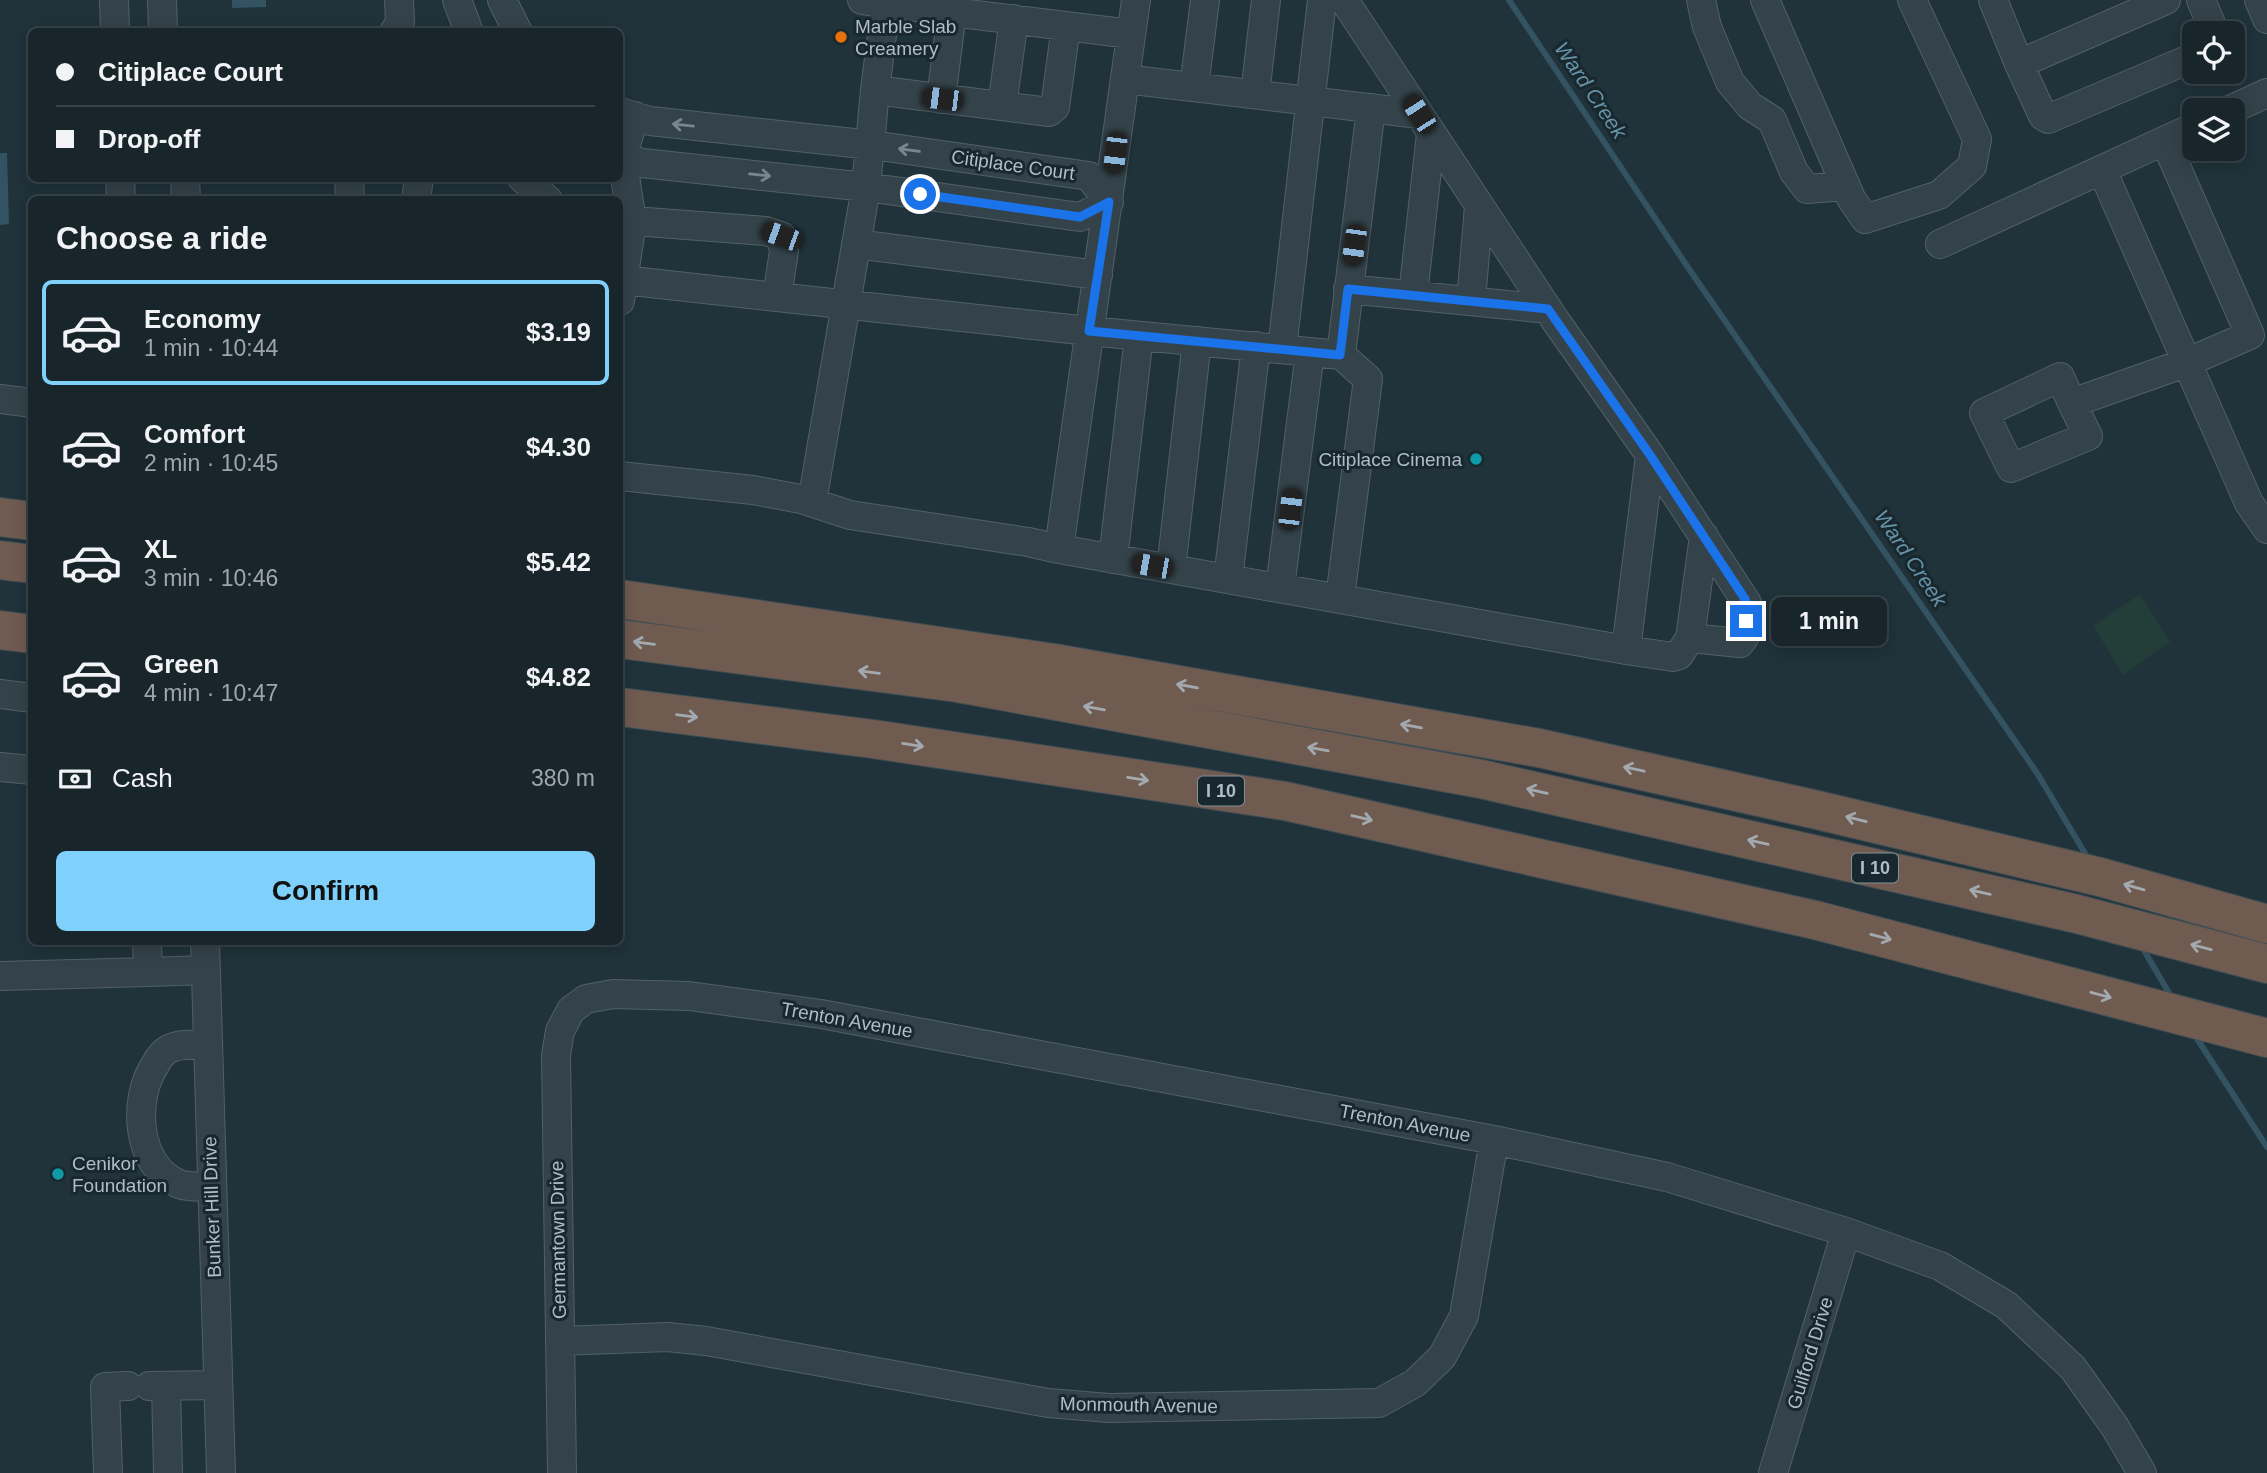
<!DOCTYPE html>
<html lang="en">
<head>
<meta charset="utf-8">
<style>
	body { margin:0; font-family:Helvetica,sans-serif; background:#253238; color:#f1f3f6; height:100vh; display:flex; flex-direction:column; font-size:26px; white-space:nowrap }
	* { box-sizing:border-box; margin:0 }
	p { font-size:23px; color:#9fa5a9 }
	.icon { flex:none; width:38px; height:38px; fill:none; stroke:currentColor; stroke-width:2; stroke-linecap:round; stroke-linejoin:round }
	.map { position:relative; flex:1; overflow:hidden }
	.panel { position:absolute; left:28px; top:196px; width:595px; height:749px; display:flex; flex-direction:column; background:#18262c; border-radius:10px; box-shadow:0 4px 18px #0003,0 0 0 2px #364348 }
	.panel>* { flex:none }
	.hud { position:absolute; left:28px; top:28px; width:595px; height:154px; border-radius:10px; box-shadow:0 4px 18px #0003,0 0 0 2px #364348; display:grid; align-content:center; height:154px; padding:0 28px; background:#18262c }
	.fabs { position:absolute; left:2182px; top:21px; display:grid; gap:14px }
	.fabs a { display:grid; place-items:center; width:63px; height:63px; border-radius:10px; background:#18262c; box-shadow:0 4px 18px #0003,0 0 0 2px #364348; font-size:35px }
	.end { position:absolute; width:32px; height:32px; margin:-16px; border:9px solid #1a73e8; background:#fff; box-shadow:0 0 0 4px #fff }
	.from { border-radius:50% }
	.bubble { position:absolute; height:49px; border-radius:10px; background:#18262c; box-shadow:0 4px 18px #0003,0 0 0 2px #364348; font-size:23px; font-weight:800; line-height:49px; text-align:center }
	.car { position:absolute; width:21px; height:42px; margin:-21px -10px; border-radius:9px; box-shadow:0 0 5px 2px #0007; background:linear-gradient(#222 24%,#8ab4d8 0 40%,#222 0 76%,#8ab4d8 0 86%,#222 0) }
	.hud b { display:flex; align-items:center; gap:24px; height:66px; font-size:26px }
	.hud b+b { border-top:2px solid #364348 }
	.hud i { width:18px; height:18px; background:#f1f3f6 }
	ul { padding:0; list-style:none }
	li { display:flex; align-items:center; gap:21px; height:105px; margin:0 14px 10px; padding:0 14px; border:4px solid transparent; border-radius:10px }
	li div { flex:1 }
	li b { display:block; font-size:26px }
	li em { font-style:normal; font-weight:800 }
	li.selected { border-color:#7fd1fb }
	li>.icon { width:63px; height:63px; stroke-width:1.5 }
	h2 { padding:0 28px; font-size:32px; line-height:84px }
	.pay { display:flex; align-items:center; gap:18px; height:77px; padding:0 28px; font-size:26px }
	.pay p { margin-inline-start:auto }
	.cta { display:flex; gap:14px; margin-top:auto; padding:14px 28px }
	.cta a { flex:1; height:80px; border-radius:10px; background:#7fd1fb; color:#111; font-size:28px; font-weight:800; line-height:80px; text-align:center }
	.map>svg:first-child { display:block }
	.green { fill:#233d38 }
	.water { fill:#335362 }
	.lines { fill:none; stroke-linecap:round; stroke-linejoin:round }
	.stream { stroke:#335362; stroke-width:6 }
	.minor-casing { stroke:#526167; stroke-width:30 }
	.highway-casing { stroke:#3f4e54; stroke-width:40 }
	.minor { stroke:#34434a; stroke-width:28 }
	.highway { stroke:#705b51; stroke-width:38 }
	.oneway { stroke:#78878e }
	.oneway2 { stroke:#a2aaaf }
	.route { stroke:#1a73e8; stroke-width:9 }
	.food-dot { fill:#e8710a; stroke:#19282e; stroke-width:2.5 }
	.culture-dot { fill:#0f9aa8; stroke:#19282e; stroke-width:2.5 }
	.labels { text-anchor:middle; dominant-baseline:central; stroke-width:6; stroke-linejoin:round; paint-order:stroke }
	.shield { fill:#19282e; stroke:#829198; stroke-width:2 }
	.shield-label { font-size:18px; font-weight:bold; fill:#afbec6 }
	.poi-label { font-size:19px; fill:#afbec6; stroke:#19282e; text-anchor:start }
	.street-label { font-size:19px; fill:#afbec6; stroke:#19282e }
	.water-label { font-size:21px; font-style:italic; fill:#6693a7; stroke:#19282e }
</style>
</head>
<body>
<div class="map">
<svg width="2267" height="1473" viewBox="0 0 2267 1473">
	<rect width="100%" height="100%" fill="#20323a"/>
	<path class="green" d="M2140 594 2170 642 2123 675 2093 626Z"/>
	<path class="water" d="M232 0H266V7L232 8Z
		M0 153H7L9 224 0 225Z"/>
	<g class="lines">
		<path class="stream" d="M1509 0 1687 266 2037 773 2089 860
			M2142 947 2172 998
			M2194 1034 2267 1147"/>
		<g class="minor-casing">
			<path id="minor" d="M114 0 115 32
				M162 0 163 32
				M457 0 469 32
				M502 0 518 32
				M862 0 886 3 875 90
				M887 0 886 3 952 12 941 99
				M953 0 952 12 1131 34
				M1701 0 1707 27 1730 82 1750 106 1772 120 1794 172 1807 189 1846 186
				M1765 0 1851 198 1865 219 1939 195 1972 166 1977 139 1912 0
				M1993 0 2019 64 2166 0
				M2201 0 2215 33
				M2259 0 2267 19
				M394 32 400 22 399 0
				M2019 64 2043 116 2048 119 2194 57
				M1125 79 1419 114
				M1194 87 1205 0
				M1255 94 1266 0
				M1002 106 1014 19
				M2230 110 2267 93
				M620 112 650 121 872 145 1089 176 1109 202
				M620 156 642 163 866 187 1080 217 1109 202
				M2102 170 2249 503 2267 529
				M120 178 121 200
				M185 178 186 200
				M349 178 350 200
				M522 178 548 200
				M416 200 419 178
				M620 220 766 231 781 236 784 251 777 297 1089 331 1341 355 1368 379 1340 598
				M856 244 1098 275
				M1940 244 2194 127
				M623 280 777 297
				M1348 289 1548 309
				M1413 295 1431 134
				M620 301 632 222 622 157 635 116
				M1471 301 1479 206
				M1282 349 1322 0
				M1341 355 1371 108
				M0 399 32 403
				M2072 403 2088 436 2011 468 1984 413 2060 377 2072 403 2188 362 2250 335 2165 141
				M620 476 753 490 801 499 850 515 1028 542 1059 549 1626 650 1650 455 1555 320 1344 0
				M812 502 866 187 875 90 1049 112 1055 107 1066 26
				M1059 549 1136 0
				M1113 559 1139 336
				M1171 569 1197 341
				M1228 579 1256 346
				M1280 588 1310 352
				M1690 638 1704 536
				M1626 650 1673 657 1679 655 1690 638 1740 643 1745 636 1747 603 1650 455
				M0 694 32 698
				M0 767 32 770
				M205 942 221 1473
				M148 972 205 970
				M0 976 148 972 147 942
				M207 1045C196 1045 180 1043 169 1049 163 1052 158 1059 155 1065 132 1099 136 1167 179 1184 189 1188 201 1186 212 1186
				M560 1341 668 1337 706 1341 1048 1403 1109 1408 1379 1403 1415 1383 1442 1357 1464 1316 1494 1140
				M149 1386 218 1385
				M166 1386 168 1473
				M108 1473 105 1387 128 1386
				M562 1473 556 1055 560 1031 571 1010 586 999 613 994 689 996 821 1014 1494 1140 1667 1177 1846 1232 1940 1266 2006 1305 2073 1368 2115 1427 2142 1473
				M1773 1473 1846 1232"/>
		</g>
		<g class="highway-casing">
			<path id="highway" d="M0 517 32 521
				M0 560 32 564
				M620 599 1054 663 1539 748 1813 809 2100 877 2267 924
				M0 630 32 634
				M620 639 958 683 1481 779 2077 914 2267 964
				M620 707 873 739 1285 801 1815 920 2267 1038"/>
		</g>
		<use href="#minor" class="minor"/>
		<use href="#highway" class="highway"/>
	</g>
	<defs><path id="oneway-shaft" d="M-6 0H5M1.5-3L5.5 0L1.5 3" fill="none" stroke-width="1.6" stroke-linecap="round" stroke-linejoin="round" transform="scale(1.75)"/></defs>
	<g class="oneway">
		<use href="#oneway-shaft" transform="translate(683 125) rotate(-174)"/>
		<use href="#oneway-shaft" transform="translate(909 150) rotate(-172)"/>
		<use href="#oneway-shaft" transform="translate(760 175) rotate(6)"/>
	</g>
	<g class="oneway2">
		<use href="#oneway-shaft" transform="translate(644 643) rotate(-173)"/>
		<use href="#oneway-shaft" transform="translate(869 672) rotate(-173)"/>
		<use href="#oneway-shaft" transform="translate(1187 686) rotate(-170)"/>
		<use href="#oneway-shaft" transform="translate(1094 708) rotate(-170)"/>
		<use href="#oneway-shaft" transform="translate(687 716) rotate(7)"/>
		<use href="#oneway-shaft" transform="translate(1411 726) rotate(-170)"/>
		<use href="#oneway-shaft" transform="translate(913 745) rotate(9)"/>
		<use href="#oneway-shaft" transform="translate(1318 749) rotate(-170)"/>
		<use href="#oneway-shaft" transform="translate(1634 769) rotate(-168)"/>
		<use href="#oneway-shaft" transform="translate(1138 779) rotate(9)"/>
		<use href="#oneway-shaft" transform="translate(1537 791) rotate(-167)"/>
		<use href="#oneway-shaft" transform="translate(1362 818) rotate(13)"/>
		<use href="#oneway-shaft" transform="translate(1856 819) rotate(-166)"/>
		<use href="#oneway-shaft" transform="translate(1758 842) rotate(-167)"/>
		<use href="#oneway-shaft" transform="translate(2134 887) rotate(-164)"/>
		<use href="#oneway-shaft" transform="translate(1980 892) rotate(-167)"/>
		<use href="#oneway-shaft" transform="translate(1881 937) rotate(15)"/>
		<use href="#oneway-shaft" transform="translate(2201 947) rotate(-165)"/>
		<use href="#oneway-shaft" transform="translate(2101 995) rotate(15)"/>
	</g>
	<g class="lines">
		<path class="route" d="M920 194 1080 217 1109 202 1089 331 1340 355 1348 289 1548 309 1650 455 1745 599 1748 607 1746 621"/>
	</g>
	<circle class="food-dot" cx="841" cy="37" r="7"/>
	<g class="culture-dot">
		<circle cx="1476" cy="459" r="7"/>
		<circle cx="58" cy="1174" r="7"/>
	</g>
	<g class="labels">
		<g class="shield">
			<rect x="1198" y="776.5" width="46" height="29" rx="5"/>
			<rect x="1852" y="853.5" width="46" height="29" rx="5"/>
		</g>
		<g class="shield-label">
			<text x="1221" y="791">I 10</text>
			<text x="1875" y="868">I 10</text>
		</g>
		<g class="poi-label">
			<text x="855" y="26">Marble Slab<tspan x="855" dy="22">Creamery</tspan></text>
			<text x="1462" y="459" text-anchor="end">Citiplace Cinema</text>
			<text x="72" y="1163">Cenikor<tspan x="72" dy="22">Foundation</tspan></text>
		</g>
		<g class="street-label">
			<text transform="translate(1013 165) rotate(8)">Citiplace Court</text>
			<text transform="translate(847 1020) rotate(10)">Trenton Avenue</text>
			<text transform="translate(1405 1123) rotate(11)">Trenton Avenue</text>
			<text transform="translate(212 1207) rotate(-92)">Bunker Hill Drive</text>
			<text transform="translate(558 1240) rotate(-91)">Germantown Drive</text>
			<text transform="translate(1810 1353) rotate(-73)">Guilford Drive</text>
			<text transform="translate(1139 1405) rotate(1)">Monmouth Avenue</text>
		</g>
		<g class="water-label">
			<text transform="translate(1591 90) rotate(56)">Ward Creek</text>
			<text transform="translate(1911 558) rotate(56)">Ward Creek</text>
		</g>
	</g>
</svg>
<div class="fabs">
<a><svg class="icon" aria-label="locate" viewBox="0 0 24 24"><circle cx="12" cy="12" r="6"/><path d="M12 2v4M12 18v4M2 12h4M18 12h4"/></svg></a>
<a><svg class="icon" aria-label="layers" viewBox="0 0 24 24"><path d="M12 4l9 5-9 5-9-5zM3 14l9 5 9-5"/></svg></a>
</div>
<i class="end from" style="left:920px;top:194px"></i>
<i class="end" style="left:1746px;top:621px"></i>
<div class="bubble" style="left:1771px;top:597px;width:116px">1 min</div>
<i class="car" style="left:942px;top:99px;rotate:277deg"></i>
<i class="car" style="left:1419px;top:114px;rotate:327deg"></i>
<i class="car" style="left:1115px;top:153px;rotate:187deg"></i>
<i class="car" style="left:781px;top:236px;rotate:290deg"></i>
<i class="car" style="left:1354px;top:245px;rotate:188deg"></i>
<i class="car" style="left:1290px;top:509px;rotate:7deg"></i>
<i class="car" style="left:1152px;top:566px;rotate:280deg"></i>
<div class="hud">
<b><i class="from"></i>Citiplace Court</b>
<b><i></i>Drop-off</b>
</div>
<section class="panel">
<h2>Choose a ride</h2>
<ul>
<li class="selected"><svg class="icon" aria-label="car" viewBox="0 0 24 24"><path d="M5 17H2v-5l4-1 3-4h7l3 4 3 1v5h-3M9 17h6M6 11h13"/><circle cx="7" cy="17" r="2"/><circle cx="17" cy="17" r="2"/></svg><div><b>Economy</b><p>1 min · 10:44</p></div><em>$3.19</em></li>
<li><svg class="icon" aria-label="car" viewBox="0 0 24 24"><path d="M5 17H2v-5l4-1 3-4h7l3 4 3 1v5h-3M9 17h6M6 11h13"/><circle cx="7" cy="17" r="2"/><circle cx="17" cy="17" r="2"/></svg><div><b>Comfort</b><p>2 min · 10:45</p></div><em>$4.30</em></li>
<li><svg class="icon" aria-label="car" viewBox="0 0 24 24"><path d="M5 17H2v-5l4-1 3-4h7l3 4 3 1v5h-3M9 17h6M6 11h13"/><circle cx="7" cy="17" r="2"/><circle cx="17" cy="17" r="2"/></svg><div><b>XL</b><p>3 min · 10:46</p></div><em>$5.42</em></li>
<li><svg class="icon" aria-label="car" viewBox="0 0 24 24"><path d="M5 17H2v-5l4-1 3-4h7l3 4 3 1v5h-3M9 17h6M6 11h13"/><circle cx="7" cy="17" r="2"/><circle cx="17" cy="17" r="2"/></svg><div><b>Green</b><p>4 min · 10:47</p></div><em>$4.82</em></li>
</ul>
<div class="pay"><svg class="icon" aria-label="cash" viewBox="0 0 24 24"><path d="M3 7h18v10H3z"/><circle cx="12" cy="12" r="2"/></svg>Cash<p>380 m</p></div>
<div class="cta"><a>Confirm</a></div>
</section>
</div>
</body>
</html>
